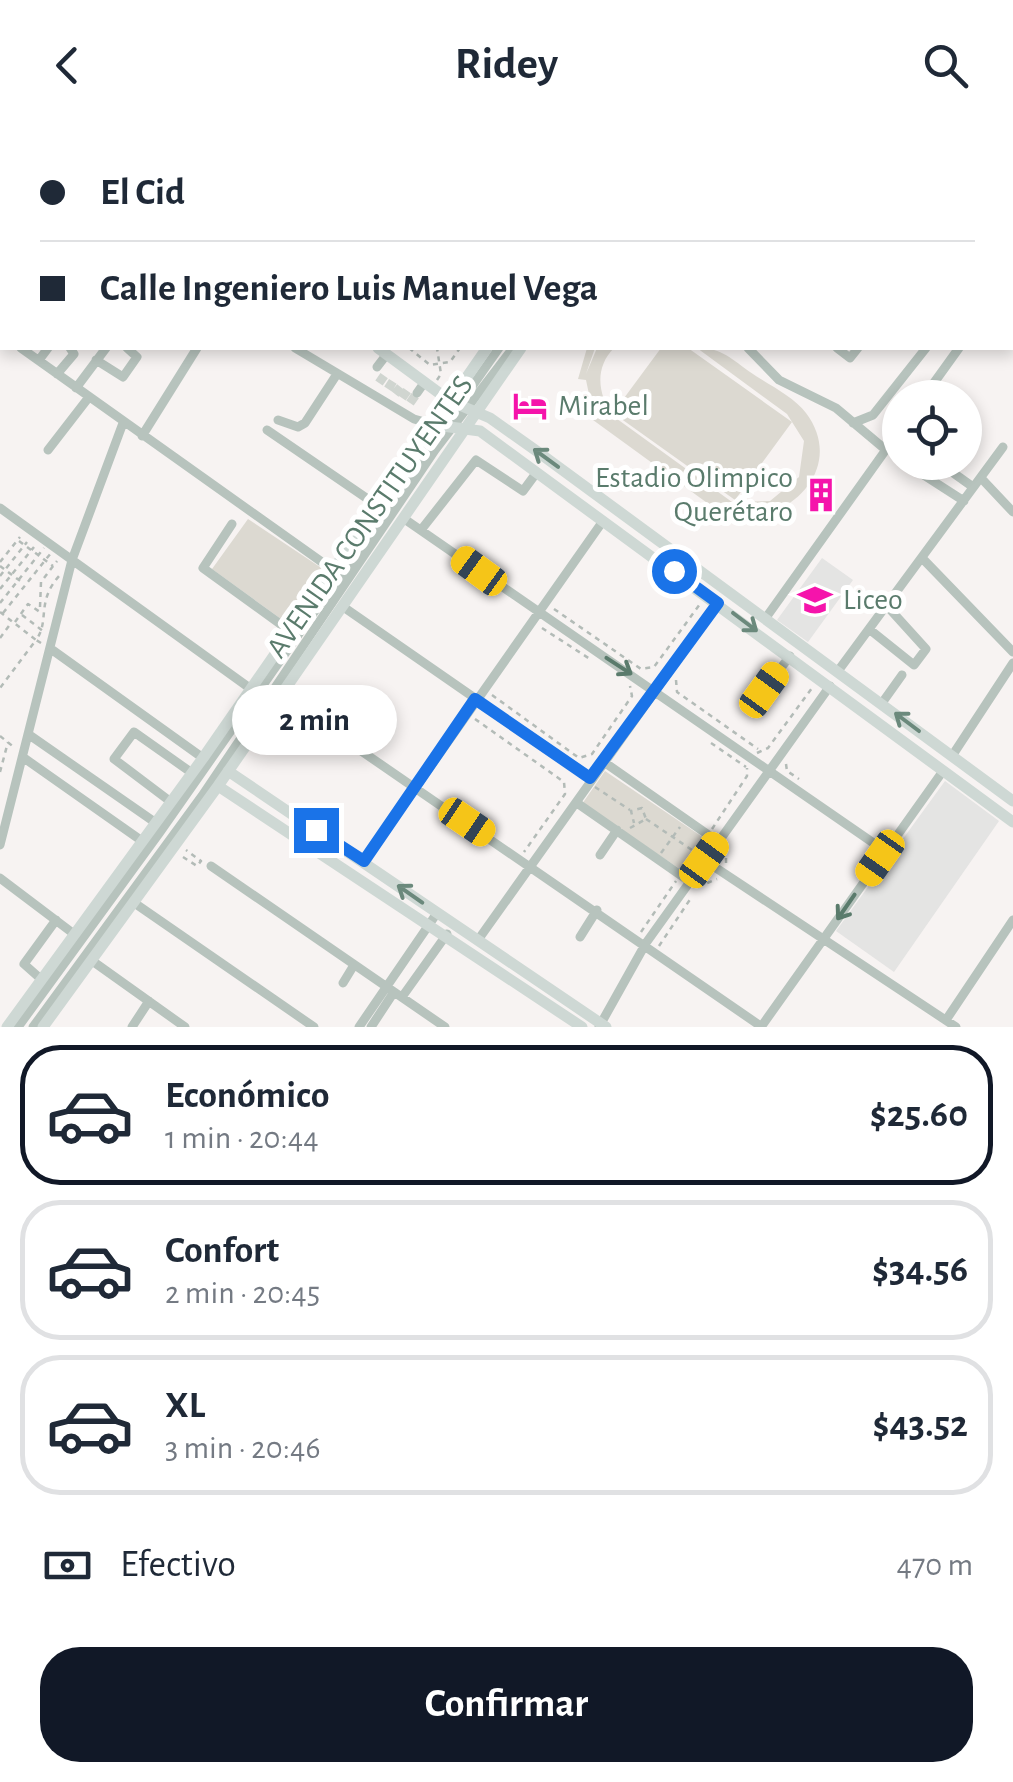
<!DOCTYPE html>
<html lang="es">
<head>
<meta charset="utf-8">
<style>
	body { margin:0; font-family:"Alegreya Sans",sans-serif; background:#f6f6f7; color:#1f2937; height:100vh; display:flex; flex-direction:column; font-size:38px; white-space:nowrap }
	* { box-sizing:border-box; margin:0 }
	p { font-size:32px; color:#747a83 }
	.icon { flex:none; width:55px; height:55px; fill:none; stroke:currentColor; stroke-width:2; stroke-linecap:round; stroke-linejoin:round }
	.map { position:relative; height:897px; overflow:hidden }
	.sheet { display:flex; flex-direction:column; background:#fff; flex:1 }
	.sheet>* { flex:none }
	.top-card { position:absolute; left:0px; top:0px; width:1015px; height:220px; box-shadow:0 5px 15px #0003; display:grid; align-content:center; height:220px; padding:0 40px; background:#fff }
	.buttons { position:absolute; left:882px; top:250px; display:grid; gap:20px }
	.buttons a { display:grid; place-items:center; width:100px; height:100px; border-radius:50%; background:#fff; box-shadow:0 5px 15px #0003; font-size:50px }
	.end { position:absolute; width:45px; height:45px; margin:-22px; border:12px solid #1a73e8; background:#fff; box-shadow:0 0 0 5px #fff }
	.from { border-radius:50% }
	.bubble { position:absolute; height:70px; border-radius:35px; background:#fff; box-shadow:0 5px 15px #0003; font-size:32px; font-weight:700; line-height:70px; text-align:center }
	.car { position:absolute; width:30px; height:60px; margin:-30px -15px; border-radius:12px; box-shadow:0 0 8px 2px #0007; background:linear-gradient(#f5c518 24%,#345 0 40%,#f5c518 0 76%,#345 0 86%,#f5c518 0) }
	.top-card b { display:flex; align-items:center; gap:35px; height:95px; font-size:38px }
	.top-card b+b { border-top:2px solid #e0e1e3 }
	.top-card i { width:25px; height:25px; background:#1f2937 }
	ul { padding:18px 0 0; list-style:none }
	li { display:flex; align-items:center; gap:30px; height:140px; margin:0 20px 15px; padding:0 20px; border:5px solid #e0e1e3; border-radius:40px }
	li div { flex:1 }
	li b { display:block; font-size:38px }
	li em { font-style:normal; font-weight:700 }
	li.on { border-color:#111827 }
	li>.icon { width:90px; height:90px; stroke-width:1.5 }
	.pay { display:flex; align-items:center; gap:25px; height:110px; padding:0 40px; font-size:38px }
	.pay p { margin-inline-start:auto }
	.cta { display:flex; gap:20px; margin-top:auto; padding:20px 40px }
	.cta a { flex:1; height:115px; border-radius:40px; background:#111827; color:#fff; font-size:40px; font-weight:700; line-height:115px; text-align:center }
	header { display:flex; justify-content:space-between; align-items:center; height:130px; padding:0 40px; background:#fff; font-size:45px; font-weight:700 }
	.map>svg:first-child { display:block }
	.built { fill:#e4e4e3 }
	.green { fill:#dcd9d1 }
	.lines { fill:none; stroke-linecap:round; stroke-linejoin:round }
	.minor-tunnel { stroke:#d0d5d0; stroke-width:9; stroke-dasharray:9 4.5; stroke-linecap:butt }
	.path { stroke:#b3bbb7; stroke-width:2.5; stroke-dasharray:5 5; stroke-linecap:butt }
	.minor { stroke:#b7c3bd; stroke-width:9 }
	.major { stroke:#ced8d4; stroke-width:11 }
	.oneway { stroke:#6b897c }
	.oneway2 { stroke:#5a7b6c }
	.route { stroke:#1a73e8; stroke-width:12 }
	.labels { text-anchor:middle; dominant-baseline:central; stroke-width:10; stroke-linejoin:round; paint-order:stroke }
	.poi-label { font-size:30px; fill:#5a7b6c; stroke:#fff; text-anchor:start }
	.street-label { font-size:30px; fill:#5a7b6c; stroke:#fff }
</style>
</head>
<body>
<header><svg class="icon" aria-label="back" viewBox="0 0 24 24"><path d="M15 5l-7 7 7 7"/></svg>Ridey<svg class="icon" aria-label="search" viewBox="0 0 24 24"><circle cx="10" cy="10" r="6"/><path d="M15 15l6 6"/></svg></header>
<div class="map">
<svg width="1013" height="897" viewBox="0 0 1013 897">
	<rect width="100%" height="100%" fill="#f7f3f2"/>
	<path class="built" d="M822 428 853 450 808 512 777 490Z
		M945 651 999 691 894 842 836 801Z"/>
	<path class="green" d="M121 0H614L612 2Z
		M587 218H595L586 244 597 218H614C594 238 598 265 613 286L732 372 770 371 799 347 804 311 787 284 697 218C720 217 732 229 750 242 767 254 793 266 806 283 846 336 792 393 735 387L732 391 582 282 590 269 586 250 578 249Z
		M661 218H688L792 292 735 370 613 283Z
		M248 389 323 439 288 494 212 439Z
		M605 641 710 712 689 745 582 674Z"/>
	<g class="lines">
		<path class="minor-tunnel" d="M379 253 386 243
			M388 259 395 248
			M395 264 403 254
			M402 268 409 258
			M410 273 417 263"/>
		<path class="path" d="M110 0 112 2
			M125 0V2
			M261 0 262 2
			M300 0 304 2
			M409 0V2
			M480 0 483 2
			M552 0V2
			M760 1 761 2
			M18 2 19 0
			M353 2 355 0
			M605 2 607 0
			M409 218 430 235 450 232 460 218
			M437 250 441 244 437 218
			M19 411 53 436
			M0 432 20 407
			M0 436 23 453
			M0 446 27 412
			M0 459 34 417
			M0 473 44 418
			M40 477 41 452 57 431
			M554 479 641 539 654 537 700 474
			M0 482 36 510 0 558
			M3 483 51 423
			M22 485 43 501
			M15 492 28 474 40 482
			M542 498 590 529
			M0 508 11 493
			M41 513 36 510C50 491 36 472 59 446
			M676 550 677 562 758 619
			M492 565 579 628 592 624 632 566 630 556
			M475 589 564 652 565 664 524 722
			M0 606 15 618
			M711 613 746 637
			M757 623 768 618 812 558
			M786 634 787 641 799 649
			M0 642 8 612
			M595 657 630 680
			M646 689 695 722
			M630 698 646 689 642 678 631 681 634 693
			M712 699 747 646V638
			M726 718V734
			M661 723 680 697
			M183 727 197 736 201 731 186 720
			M686 736 701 714
			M698 757 717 749
			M641 802 676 751
			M659 816 691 768"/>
		<path class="minor" d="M646 2 648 0
			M662 2 664 0
			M954 2 958 0
			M970 2V0
			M0 33 2 35
			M1012 142 1013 141
			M0 203 2 205
			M21 218 333 440
			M295 218 414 289 435 295
			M748 218 779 250 836 278 886 320
			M837 218 850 228 858 218
			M39 230 48 218
			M96 230 123 247 137 227 127 218
			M377 237 387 224
			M57 244 74 224 70 218
			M76 258 106 218
			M417 263 424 253
			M923 268 959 218
			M278 290 298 297 305 293 337 244
			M853 293 873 285 926 218
			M267 300 378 376
			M142 306 197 218
			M48 320 89 267
			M920 332 919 342 964 371
			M938 332 973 357
			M981 348 1013 382
			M0 378 251 559
			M403 388 885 721
			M232 394 203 438 290 501
			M421 400 476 330 523 361 537 342
			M923 429 1013 522
			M342 476 590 648
			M765 489 900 300
			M869 499 914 535 926 519 887 476
			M51 519 203 628
			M838 541 1003 317
			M764 560 790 526
			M280 565 762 897
			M882 573 902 545
			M28 604 156 693
			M952 626 1013 533
			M24 628 142 711
			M604 632 717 711
			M171 672 114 629 134 602 192 643
			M577 673 689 751
			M0 715 72 430 123 293
			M600 725 617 700
			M704 730 956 897
			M364 731 603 391
			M211 736 445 897
			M0 748 74 804
			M133 772 314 897
			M580 807 597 780
			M478 810 718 473
			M91 830 185 897
			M42 850 24 834 56 790
			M343 853 354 835
			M402 867 447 804
			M946 890 1013 790
			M18 897 160 702 499 218
			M33 897 202 666 435 320 513 218
			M132 897 149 871
			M359 897 437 783
			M371 897 394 862
			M599 897 646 813 830 556
			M761 897 943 641"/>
		<path class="major" d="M87 0 90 2
			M868 0 872 2
			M900 0 903 2
			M34 2 36 0
			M62 2 64 0
			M634 2 635 0
			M672 2 674 0
			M0 48 2 44
			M1012 83H1013
			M0 88 2 84
			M1012 104 1013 105
			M378 218 450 271 490 288 538 322 1013 671
			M435 295 480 301 1013 692
			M228 641 606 897
			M218 656 582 897
			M7 897 203 628 487 218
			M43 897 218 656 521 218"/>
	</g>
	<defs><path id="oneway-shaft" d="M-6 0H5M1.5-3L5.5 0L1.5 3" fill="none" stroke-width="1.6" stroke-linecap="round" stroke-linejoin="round" transform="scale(2.5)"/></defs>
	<g class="oneway">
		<use href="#oneway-shaft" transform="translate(546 328) rotate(-144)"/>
		<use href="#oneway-shaft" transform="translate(745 492) rotate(37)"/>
		<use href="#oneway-shaft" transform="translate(907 592) rotate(-143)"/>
		<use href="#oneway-shaft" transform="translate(410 764) rotate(-145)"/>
	</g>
	<g class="oneway2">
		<use href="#oneway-shaft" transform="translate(619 536) rotate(33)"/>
		<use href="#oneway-shaft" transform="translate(846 777) rotate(125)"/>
	</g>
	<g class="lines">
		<path class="route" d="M316 700 364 731 475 569 590 648 718 473 674 441"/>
	</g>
	<defs>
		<g id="hotel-bare" transform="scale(2.7)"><path d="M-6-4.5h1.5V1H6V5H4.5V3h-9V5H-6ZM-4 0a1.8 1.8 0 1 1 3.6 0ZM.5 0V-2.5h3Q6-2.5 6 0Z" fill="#f514ab" stroke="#fff" stroke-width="2.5" paint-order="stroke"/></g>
		<g id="building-bare" transform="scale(2.7)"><path d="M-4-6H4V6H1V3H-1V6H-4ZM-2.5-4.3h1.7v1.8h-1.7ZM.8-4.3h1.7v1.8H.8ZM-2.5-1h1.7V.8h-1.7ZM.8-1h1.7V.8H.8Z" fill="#f514ab" stroke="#fff" stroke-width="2.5" paint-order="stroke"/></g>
		<g id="school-bare" transform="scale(2.7)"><path d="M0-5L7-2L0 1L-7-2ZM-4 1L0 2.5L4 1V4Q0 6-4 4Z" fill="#f514ab" stroke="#fff" stroke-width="2.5" paint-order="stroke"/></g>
	</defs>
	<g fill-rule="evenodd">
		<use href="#hotel-bare" x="530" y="276"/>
		<use href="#building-bare" x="821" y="365"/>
		<use href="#school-bare" x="815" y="470"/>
	</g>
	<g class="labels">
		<g class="poi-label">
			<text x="558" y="276">Mirabel</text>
			<text x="793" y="348" text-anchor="end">Estadio Olimpico<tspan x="793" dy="34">Querétaro</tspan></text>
			<text x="843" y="470">Liceo</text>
		</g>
		<g class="street-label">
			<text transform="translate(370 387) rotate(-55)">AVENIDA CONSTITUYENTES</text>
		</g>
	</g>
</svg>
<div class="buttons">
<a><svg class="icon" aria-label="locate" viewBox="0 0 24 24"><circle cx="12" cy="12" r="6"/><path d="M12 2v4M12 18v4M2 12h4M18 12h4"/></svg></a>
</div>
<i class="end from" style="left:674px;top:441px"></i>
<i class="end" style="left:316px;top:700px"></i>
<div class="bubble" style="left:232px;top:555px;width:165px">2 min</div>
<i class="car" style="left:479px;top:441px;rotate:306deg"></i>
<i class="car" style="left:764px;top:560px;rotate:36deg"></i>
<i class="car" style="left:467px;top:692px;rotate:124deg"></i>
<i class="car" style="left:880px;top:728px;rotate:215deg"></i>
<i class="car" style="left:704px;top:730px;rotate:36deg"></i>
<div class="top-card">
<b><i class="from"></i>El Cid</b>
<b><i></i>Calle Ingeniero Luis Manuel Vega</b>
</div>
</div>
<section class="sheet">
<ul>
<li class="on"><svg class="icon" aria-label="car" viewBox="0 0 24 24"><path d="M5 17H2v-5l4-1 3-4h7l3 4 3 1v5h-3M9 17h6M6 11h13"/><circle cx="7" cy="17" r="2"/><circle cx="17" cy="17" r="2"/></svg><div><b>Económico</b><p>1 min · 20:44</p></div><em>$25.60</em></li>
<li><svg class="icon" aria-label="car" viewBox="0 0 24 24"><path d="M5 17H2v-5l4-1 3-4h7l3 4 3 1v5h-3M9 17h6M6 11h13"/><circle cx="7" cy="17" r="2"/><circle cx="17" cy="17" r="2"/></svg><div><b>Confort</b><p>2 min · 20:45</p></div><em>$34.56</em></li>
<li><svg class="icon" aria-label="car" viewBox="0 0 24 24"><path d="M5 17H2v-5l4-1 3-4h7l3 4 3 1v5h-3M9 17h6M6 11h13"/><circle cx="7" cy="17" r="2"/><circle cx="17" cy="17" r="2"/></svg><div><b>XL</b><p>3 min · 20:46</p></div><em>$43.52</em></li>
</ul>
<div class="pay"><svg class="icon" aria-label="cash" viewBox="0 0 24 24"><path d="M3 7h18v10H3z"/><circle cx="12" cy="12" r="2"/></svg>Efectivo<p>470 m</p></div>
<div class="cta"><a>Confirmar</a></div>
</section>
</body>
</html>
